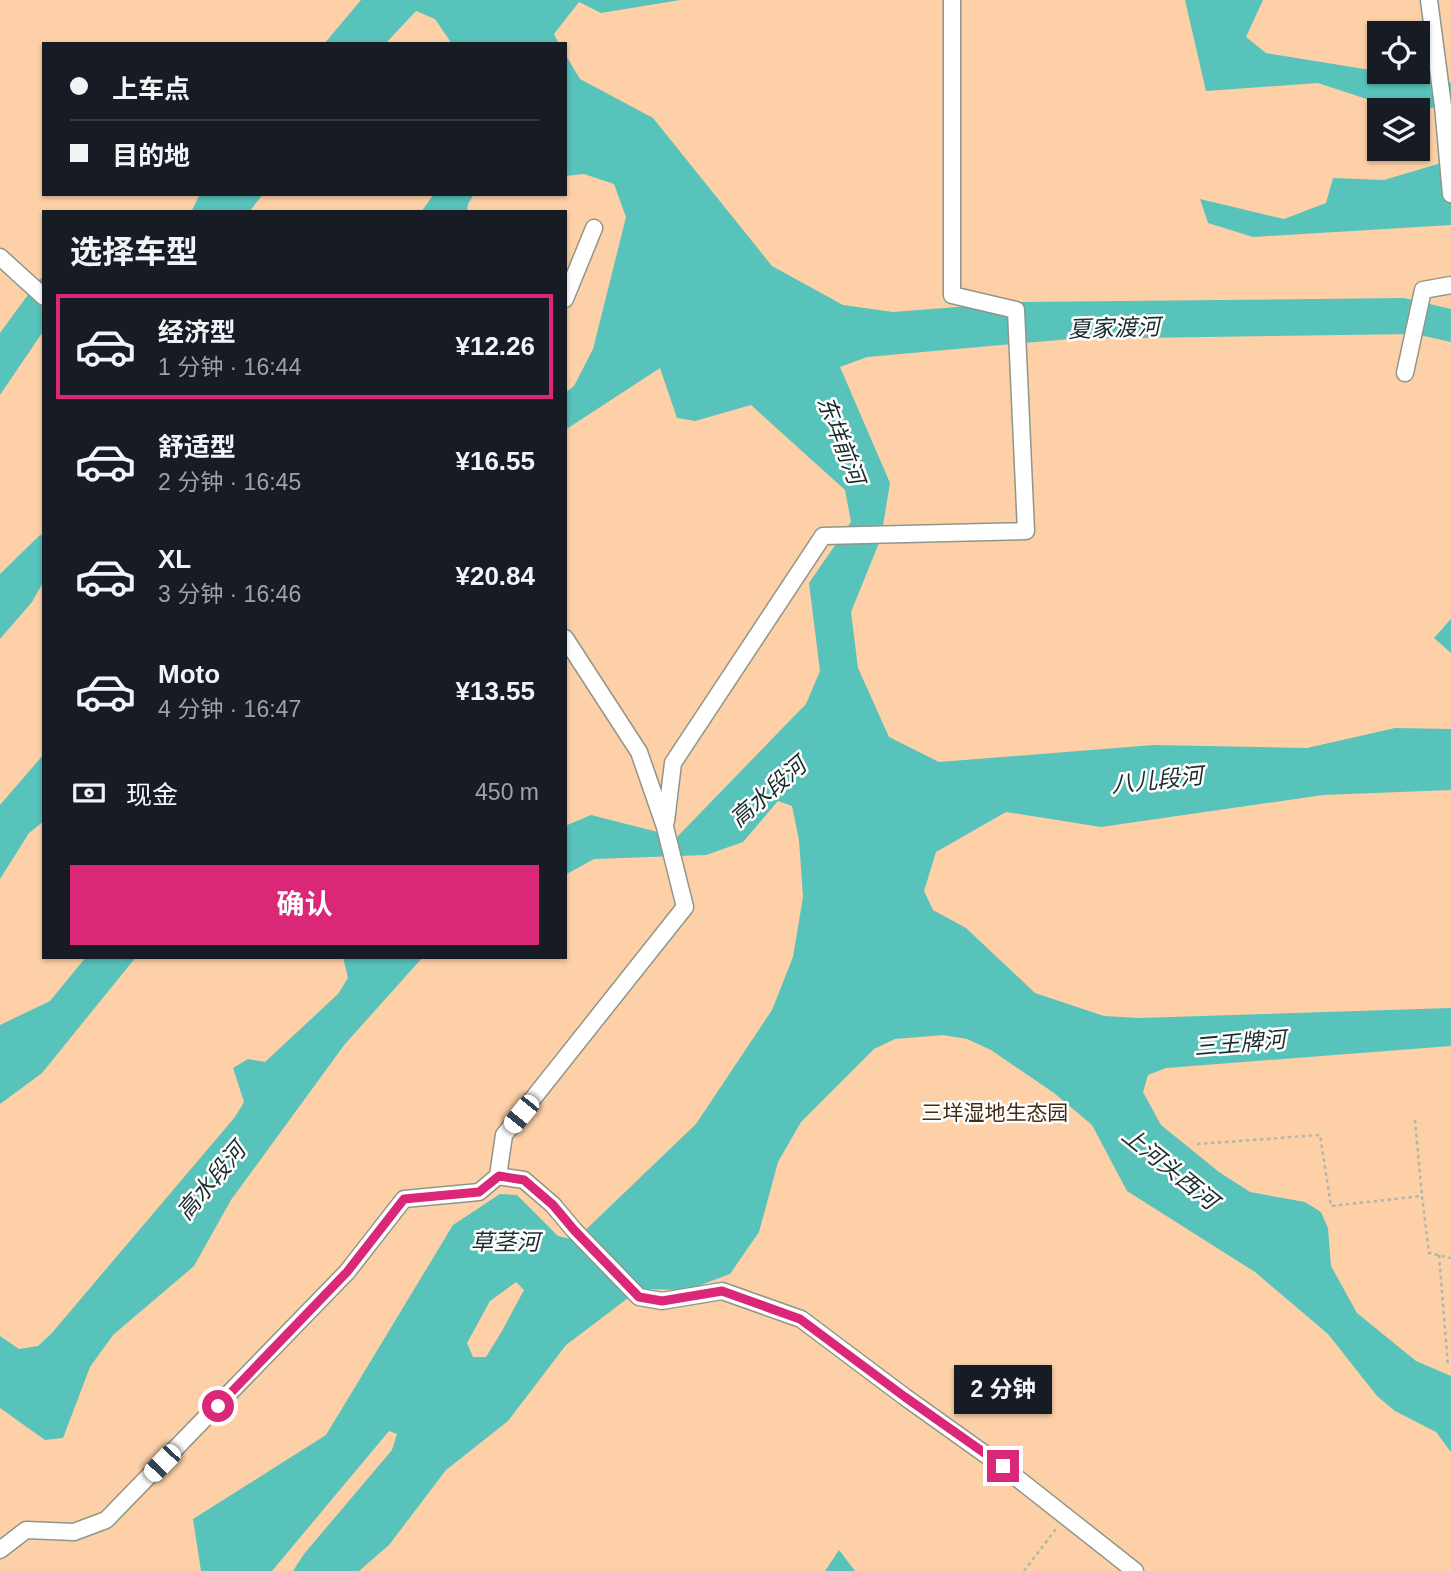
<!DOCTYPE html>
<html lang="zh">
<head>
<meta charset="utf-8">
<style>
	body { margin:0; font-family:Helvetica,"Noto Sans SC",sans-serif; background:#20242c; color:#f1f3f6; height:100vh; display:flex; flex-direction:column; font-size:26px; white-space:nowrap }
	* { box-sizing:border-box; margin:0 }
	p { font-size:23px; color:#9ea1a6 }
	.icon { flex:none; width:38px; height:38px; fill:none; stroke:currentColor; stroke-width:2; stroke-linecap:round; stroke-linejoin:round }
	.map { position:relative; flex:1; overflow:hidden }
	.sheet { position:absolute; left:42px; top:210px; width:525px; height:749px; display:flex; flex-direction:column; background:#171b24; border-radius:0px; box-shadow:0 2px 5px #0004 }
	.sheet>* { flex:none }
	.hud { position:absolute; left:42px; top:42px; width:525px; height:154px; border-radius:0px; box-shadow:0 2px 5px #0004; display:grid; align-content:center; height:154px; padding:0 28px; background:#171b24 }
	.controls { position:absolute; left:1367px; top:21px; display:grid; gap:14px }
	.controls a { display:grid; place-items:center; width:63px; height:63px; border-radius:0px; background:#171b24; box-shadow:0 2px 5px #0004; font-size:35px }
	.end { position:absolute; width:32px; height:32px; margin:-16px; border:9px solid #db2777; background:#fff; box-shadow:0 0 0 4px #fff }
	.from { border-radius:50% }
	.bubble { position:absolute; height:49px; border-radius:0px; background:#171b24; box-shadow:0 2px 5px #0004; font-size:23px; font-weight:700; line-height:49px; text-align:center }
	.car { position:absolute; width:21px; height:42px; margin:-21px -10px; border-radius:9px; box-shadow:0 0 5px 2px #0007; background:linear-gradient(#fff 24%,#345 0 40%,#fff 0 76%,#345 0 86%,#fff 0) }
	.hud b { display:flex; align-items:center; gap:24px; height:66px; font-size:26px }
	.hud b+b { border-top:2px solid #363941 }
	.hud i { width:18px; height:18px; background:#f1f3f6 }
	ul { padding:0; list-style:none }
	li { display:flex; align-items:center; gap:21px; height:105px; margin:0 14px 10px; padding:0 14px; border:4px solid transparent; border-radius:0px }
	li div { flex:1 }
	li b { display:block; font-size:26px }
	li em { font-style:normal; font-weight:700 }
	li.selected { border-color:#db2777 }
	li>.icon { width:63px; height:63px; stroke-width:1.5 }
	h2 { padding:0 28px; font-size:32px; line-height:84px }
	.pay { display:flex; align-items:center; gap:18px; height:77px; padding:0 28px; font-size:26px }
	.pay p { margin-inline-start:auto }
	.primary-button { display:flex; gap:14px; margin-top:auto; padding:14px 28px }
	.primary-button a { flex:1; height:80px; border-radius:0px; background:#db2777; color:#fff; font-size:28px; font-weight:700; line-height:80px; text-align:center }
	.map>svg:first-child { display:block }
	.green { fill:#fdd0a7; fill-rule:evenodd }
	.water { fill:#57c3bb; fill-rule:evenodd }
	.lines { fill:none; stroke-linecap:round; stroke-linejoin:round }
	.minor-casing { stroke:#909688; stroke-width:19 }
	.path { stroke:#b1b7ab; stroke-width:2.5; stroke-dasharray:3.5 3.5; stroke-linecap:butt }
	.minor { stroke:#fff; stroke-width:16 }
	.route { stroke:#db2777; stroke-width:9 }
	.labels { text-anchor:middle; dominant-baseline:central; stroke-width:5; stroke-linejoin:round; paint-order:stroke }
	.park-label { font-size:21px; fill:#442b13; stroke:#fff }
	.water-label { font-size:23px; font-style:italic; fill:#192d2c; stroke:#fff }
</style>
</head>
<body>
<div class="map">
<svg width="1451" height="1571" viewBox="0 0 1451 1571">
	<rect width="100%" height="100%" fill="#eef5e6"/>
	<path class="green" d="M0 0H1451V1571H0ZM1379 33H1418V72H1379ZM44 44H565V194H44ZM1379 110H1418V149H1379ZM44 212H565V957H44Z"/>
	<path class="water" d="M361 0H680L601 13 579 2 554 34 559 44H452L435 19 416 11 385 44H324Z
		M1185 0H1263L1246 37 1266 53 1451 83V107L1397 109 1318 83 1206 91Z
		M565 54 580 79 653 118 772 266 843 305 893 312 1021 302 1404 298 1451 309V342L1415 334 1070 339 867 357 840 367 890 483 881 538 851 612 858 668 889 737 939 762 1154 745 1307 748 1395 728 1451 729V790L1323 795 1101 827 1006 812 936 852 924 891 933 910 966 928 1035 993 1104 1016 1140 1018 1451 1008V1046L1166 1068 1148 1075 1143 1092 1161 1125 1219 1172 1250 1192 1305 1202 1321 1212 1328 1228 1331 1266 1357 1313 1416 1361 1451 1376V1452L1436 1432 1395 1411 1377 1396 1328 1334 1255 1272 1127 1191 1092 1125 1054 1093 991 1050 967 1039 943 1035 895 1039 874 1049 801 1122 778 1162 759 1232 730 1274 687 1290 640 1289 566 1345 508 1421 446 1470 389 1545 359 1571H293L304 1554 392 1450 397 1434 389 1431 272 1571H201L193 1519 326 1435 453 1225 500 1194 517 1195 558 1236 575 1240 696 1124 772 1010 793 957 803 897 799 840 792 806 778 801 743 842 706 855 594 859 565 875V826L591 815 677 837 806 704 820 671 809 583 851 522 845 490 751 405 695 421 677 418 660 368 565 430V393L574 386 593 349 626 217 614 184 584 174 565 176ZM516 1282 524 1290 502 1331 486 1357H473L467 1343 490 1301Z
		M1451 160V225L1253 237 1208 223 1200 199 1284 219 1326 203 1333 178 1384 180Z
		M200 194H263L249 212H191Z
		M434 194H474L468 204 467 212H421Z
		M44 276V330L0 395V333L38 281Z
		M41 534 44 542V581L32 602 0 639V574Z
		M1451 619V653L1434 638Z
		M44 754V821L29 833 0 879V805Z
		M86 957H136L42 1073 0 1104V1025L50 1001Z
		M343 957H423L345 1044 231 1200 194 1266 113 1335 90 1367 63 1438 45 1440 0 1408V1336L19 1349 38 1346 51 1334 235 1117 244 1102 233 1068 248 1059 265 1062 338 994 348 978Z
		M839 1550 855 1571H825Z"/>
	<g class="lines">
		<g class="minor-casing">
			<path id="minor" d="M1429 0 1443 106 1451 194
				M0 257 44 297
				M565 299 594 228
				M1405 373 1423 290 1451 285
				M666 821 673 763 823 536 1026 531 1016 310 952 295V0
				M498 1176 524 1180 553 1205 574 1230 639 1297 662 1301 722 1291 801 1319 905 1397 1003 1467 1135 1571
				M0 1550 26 1530 74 1532 106 1520 347 1272 404 1199 479 1192 498 1176 504 1135 685 907 665 827 639 752 565 638"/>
		</g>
		<path class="path" d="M1415 1120 1422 1196
			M1197 1144 1320 1135 1331 1206 1422 1196 1429 1253 1451 1258
			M1439 1255 1448 1366
			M1024 1571 1056 1529"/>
		<use href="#minor" class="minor"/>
	</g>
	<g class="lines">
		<path class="route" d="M218 1406 347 1272 404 1199 479 1192 499 1176 524 1180 553 1205 574 1230 639 1297 662 1301 722 1291 800 1319 905 1397 1003 1466"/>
	</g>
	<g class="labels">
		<g class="park-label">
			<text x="995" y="1112">三垟湿地生态园</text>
		</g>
		<g class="water-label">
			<text transform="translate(1114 328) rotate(-2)">夏家渡河</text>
			<text transform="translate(841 440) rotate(69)">东垟前河</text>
			<text transform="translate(1157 780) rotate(-6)">八儿段河</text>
			<text transform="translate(768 792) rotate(-41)">高水段河</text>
			<text transform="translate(1240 1043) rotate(-5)">三王牌河</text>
			<text transform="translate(1170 1168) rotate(39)">上河头西河</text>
			<text transform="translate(211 1181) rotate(-50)">高水段河</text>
			<text x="505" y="1242">草茎河</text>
		</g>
	</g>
</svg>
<div class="controls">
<a><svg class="icon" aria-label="locate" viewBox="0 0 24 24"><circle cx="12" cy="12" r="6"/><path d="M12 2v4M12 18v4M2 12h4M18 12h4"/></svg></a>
<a><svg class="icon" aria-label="layers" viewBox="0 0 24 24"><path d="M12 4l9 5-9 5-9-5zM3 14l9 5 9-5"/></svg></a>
</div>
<i class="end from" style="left:218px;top:1406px"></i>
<i class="end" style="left:1003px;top:1466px"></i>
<div class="bubble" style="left:954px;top:1365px;width:98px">2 分钟</div>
<i class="car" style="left:521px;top:1114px;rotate:219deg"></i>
<i class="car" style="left:162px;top:1463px;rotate:224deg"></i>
<div class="hud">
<b><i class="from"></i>上车点</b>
<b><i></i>目的地</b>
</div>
<section class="sheet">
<h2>选择车型</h2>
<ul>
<li class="selected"><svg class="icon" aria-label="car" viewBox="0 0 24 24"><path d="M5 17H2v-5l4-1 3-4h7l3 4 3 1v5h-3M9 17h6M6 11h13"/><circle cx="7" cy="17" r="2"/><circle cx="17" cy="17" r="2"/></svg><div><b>经济型</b><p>1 分钟 · 16:44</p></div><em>¥12.26</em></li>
<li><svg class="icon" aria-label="car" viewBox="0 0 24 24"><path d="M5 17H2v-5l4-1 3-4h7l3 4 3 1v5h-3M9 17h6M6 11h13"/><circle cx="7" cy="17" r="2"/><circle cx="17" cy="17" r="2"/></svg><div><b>舒适型</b><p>2 分钟 · 16:45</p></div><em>¥16.55</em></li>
<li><svg class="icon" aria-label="car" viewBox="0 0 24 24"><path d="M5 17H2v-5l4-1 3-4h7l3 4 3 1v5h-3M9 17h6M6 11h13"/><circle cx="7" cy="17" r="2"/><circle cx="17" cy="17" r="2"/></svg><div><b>XL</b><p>3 分钟 · 16:46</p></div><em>¥20.84</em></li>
<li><svg class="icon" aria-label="car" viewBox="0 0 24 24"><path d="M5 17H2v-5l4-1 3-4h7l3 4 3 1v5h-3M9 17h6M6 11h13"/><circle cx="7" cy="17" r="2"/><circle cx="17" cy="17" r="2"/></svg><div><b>Moto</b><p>4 分钟 · 16:47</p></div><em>¥13.55</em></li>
</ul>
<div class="pay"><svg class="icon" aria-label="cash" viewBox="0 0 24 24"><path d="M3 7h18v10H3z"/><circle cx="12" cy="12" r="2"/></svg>现金<p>450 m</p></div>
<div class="primary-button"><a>确认</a></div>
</section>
</div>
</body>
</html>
